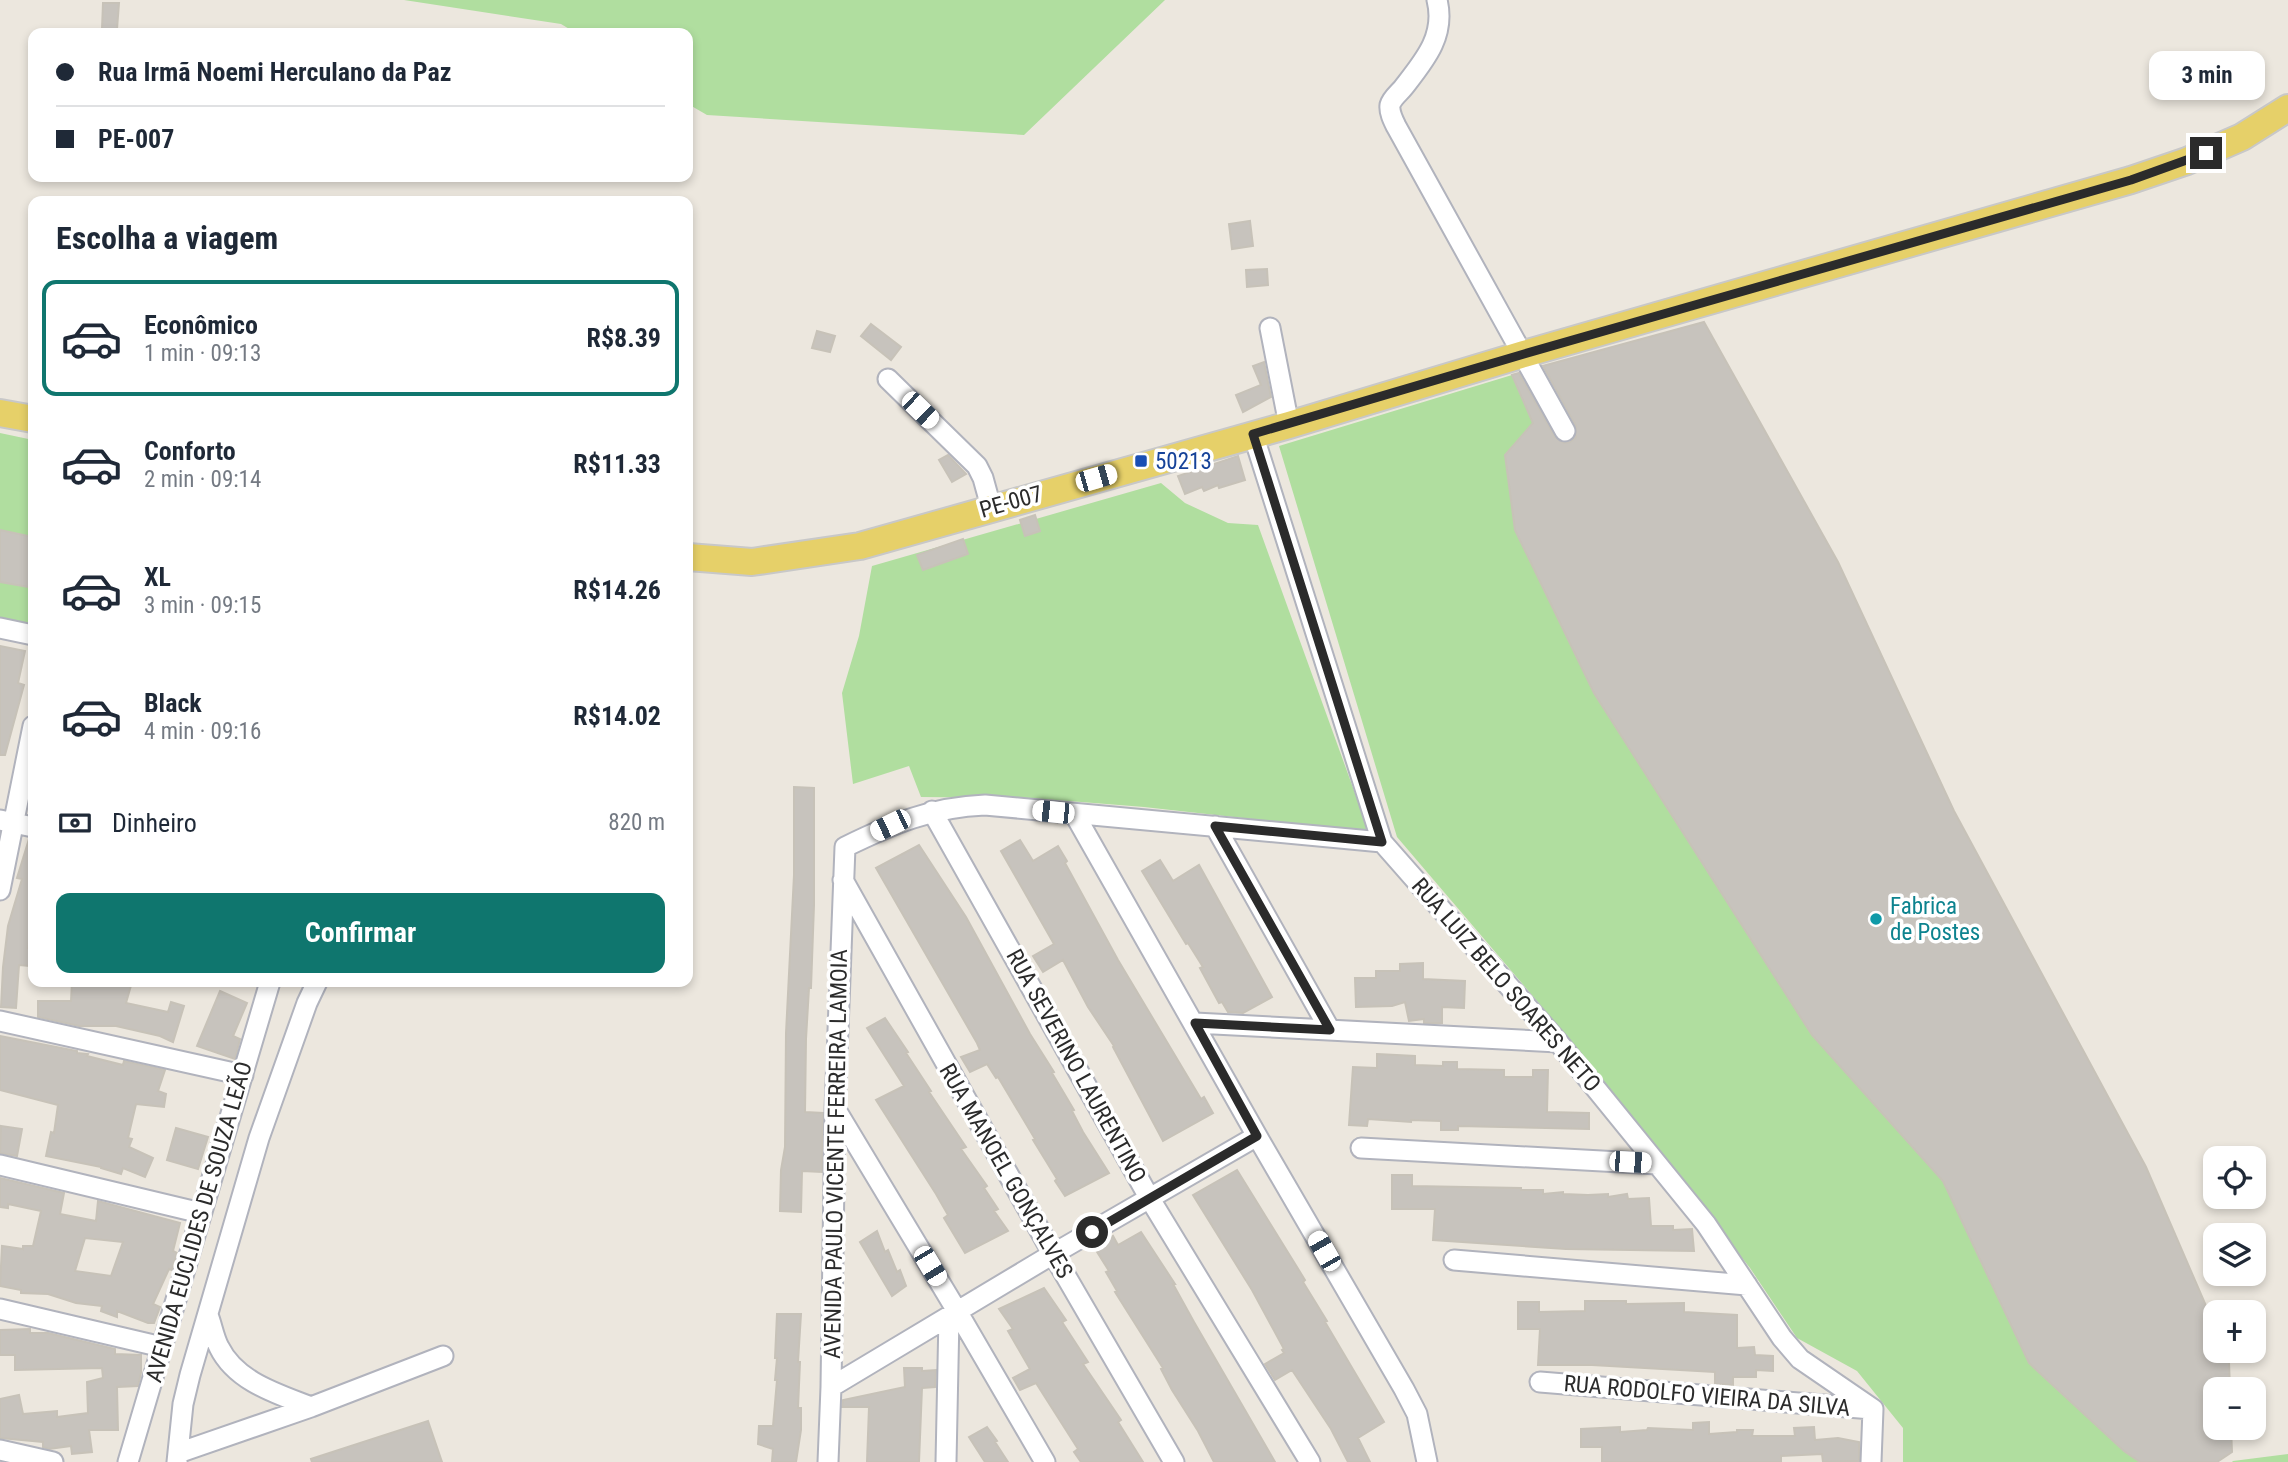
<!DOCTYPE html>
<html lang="pt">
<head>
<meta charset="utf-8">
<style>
	body { margin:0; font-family:"Roboto Condensed",sans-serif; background:#f6f6f7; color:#1f2937; height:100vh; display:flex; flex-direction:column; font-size:26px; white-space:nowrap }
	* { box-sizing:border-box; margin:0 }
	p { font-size:23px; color:#747a83 }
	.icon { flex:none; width:38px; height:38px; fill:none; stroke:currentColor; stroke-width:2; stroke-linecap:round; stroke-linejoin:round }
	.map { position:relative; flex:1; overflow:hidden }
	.details { position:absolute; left:28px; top:196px; width:665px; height:791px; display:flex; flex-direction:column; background:#fff; border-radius:14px; box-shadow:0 4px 10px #0003 }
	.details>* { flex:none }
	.top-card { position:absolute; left:28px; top:28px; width:665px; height:154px; border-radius:14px; box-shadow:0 4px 10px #0003; display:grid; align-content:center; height:154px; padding:0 28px; background:#fff }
	.controls { position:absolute; left:2203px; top:1146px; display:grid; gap:14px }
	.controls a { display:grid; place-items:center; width:63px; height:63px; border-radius:14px; background:#fff; box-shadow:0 4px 10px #0003; font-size:35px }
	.end { position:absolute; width:32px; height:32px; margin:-16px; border:9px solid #2b2b2b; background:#fff; box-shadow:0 0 0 4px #fff }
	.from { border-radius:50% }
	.bubble { position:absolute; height:49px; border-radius:14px; background:#fff; box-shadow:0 4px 10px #0003; font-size:23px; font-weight:700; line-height:49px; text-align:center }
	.car { position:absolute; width:21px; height:42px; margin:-21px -10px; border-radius:9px; box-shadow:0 0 5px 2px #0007; background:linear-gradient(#fff 24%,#345 0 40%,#fff 0 76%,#345 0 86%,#fff 0) }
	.top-card b { display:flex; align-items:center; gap:24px; height:66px; font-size:26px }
	.top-card b+b { border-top:2px solid #e0e1e3 }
	.top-card i { width:18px; height:18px; background:#1f2937 }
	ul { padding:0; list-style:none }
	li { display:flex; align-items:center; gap:21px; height:116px; margin:0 14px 10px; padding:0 14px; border:4px solid transparent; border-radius:14px }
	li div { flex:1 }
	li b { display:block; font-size:26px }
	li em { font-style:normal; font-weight:700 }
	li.on { border-color:#0f766e }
	li>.icon { width:63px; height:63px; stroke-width:1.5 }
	h2 { padding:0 28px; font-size:32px; line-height:84px }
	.pay { display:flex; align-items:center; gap:18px; height:77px; padding:0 28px; font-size:26px }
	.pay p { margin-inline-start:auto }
	.action { display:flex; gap:14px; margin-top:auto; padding:14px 28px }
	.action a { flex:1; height:80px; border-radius:14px; background:#0f766e; color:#fff; font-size:28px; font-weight:700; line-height:80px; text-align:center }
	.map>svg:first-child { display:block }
	.green { fill:#b0de9f }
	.building { fill:#c7c3bd; stroke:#c7c2b8; stroke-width:2; fill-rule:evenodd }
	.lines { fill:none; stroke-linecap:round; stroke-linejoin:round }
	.minor-casing { stroke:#b1b3bd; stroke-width:23 }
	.major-casing { stroke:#c8c8c8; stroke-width:30 }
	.minor { stroke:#fff; stroke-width:19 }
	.major { stroke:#e6d069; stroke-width:26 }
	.route { stroke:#2b2b2b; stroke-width:9 }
	.transit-dot { fill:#1a4fb4; stroke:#fff; stroke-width:2.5 }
	.culture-dot { fill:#0f9aa8; stroke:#fff; stroke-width:2.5 }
	.labels { text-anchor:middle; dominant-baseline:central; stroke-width:7; stroke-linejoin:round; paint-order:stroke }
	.transit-label { font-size:23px; fill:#164399; stroke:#fff; text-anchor:start }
	.street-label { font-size:23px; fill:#2b2b2b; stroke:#fff }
	.culture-label { font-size:23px; fill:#0d838f; stroke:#fff; text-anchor:start }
</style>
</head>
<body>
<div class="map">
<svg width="2288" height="1462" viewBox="0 0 2288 1462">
	<rect width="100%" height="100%" fill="#ece7de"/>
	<path class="green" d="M404 0H1165L1024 135 707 115 688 104V33H576L561 24Z
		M1512 375 1533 423 1505 455 1515 530 1594 693 1814 1037 1943 1181 2029 1363 2124 1451 2140 1462H1903V1428L1857 1371 1797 1338 1750 1268 1578 1049 1397 837 1279 446Z
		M0 433 33 440V627L0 619Z
		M1161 483 1185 503 1228 523 1258 525 1369 832 1144 807 1031 798 921 797 909 766 853 784 842 693 859 636 872 566Z
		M2288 1454V1462H2232L2233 1461Z"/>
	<path class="building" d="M103 3H119L117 29H102Z
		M1250 221 1253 246 1232 249 1229 224Z
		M1267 269 1268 285 1247 287 1246 270Z
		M1704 322 1838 562 1954 811 2146 1167 2216 1329V1351H2225L2229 1362 2230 1390H2216V1428H2231L2232 1452 2217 1462H2140L2124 1451 2029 1363 1943 1181 1812 1035 1594 693 1515 530 1505 455 1533 423 1512 375 1519 373 1555 437 1564 443 1570 442 1576 437V426L1543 366Z
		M871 324 901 347 891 360 861 336Z
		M817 331 835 336 830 352 812 348Z
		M1264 362 1271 397 1243 412 1236 395 1261 385 1253 366Z
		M948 455 966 474 952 482 939 460Z
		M1238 456 1245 480 1219 488 1218 485 1204 491 1202 487 1185 494 1178 476Z
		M1035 515 1040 531 1025 536 1020 520Z
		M0 530 33 537V562L29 587 0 582Z
		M963 539 968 554 923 570 917 555Z
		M0 646 25 651 18 683 24 685 5 755H0Z
		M794 787 814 788V905L811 988H809L806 1039 805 1112 823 1113 822 1172 802 1171 801 1212 780 1211 781 1170 785 1147 786 1033 794 875Z
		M29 839H33V920L28 948 32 949 29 966 19 965 16 1008 1 1007 3 967 8 926 22 879 17 878Z
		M1020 840 1033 861 1058 846 1067 861 1065 863 1118 960 1201 1099 1204 1097 1213 1113 1163 1141 1113 1047 1114 1046 1088 1007 1063 960 1043 972 1033 956 1054 944 1001 851Z
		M919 845 966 917 1030 1034 1054 1072 1052 1073 1074 1110 1072 1111 1083 1132 1109 1173 1065 1196 1055 1181 1057 1179 1033 1140 1035 1139 998 1077 996 1078 987 1064 970 1072 961 1057 980 1050 977 1043 876 868Z
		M1160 860 1173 881 1199 865 1272 997 1243 1013 1228 1012 1222 1002 1219 1003 1200 968 1203 967 1188 943 1186 944 1142 871Z
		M1423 963V979L1465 981 1464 1008 1442 1007V1023H1424V1019L1409 1021 1405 1002 1392 1006 1356 1007 1355 978H1376V971H1400V964Z
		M72 982H132L126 1003 168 1012 171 1002 184 1006 173 1042 160 1036 116 1026H79L38 1017V1001H71Z
		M220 991 247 1003 233 1036 240 1039 235 1059 197 1046Z
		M885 1018 908 1052 906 1053 931 1091 929 1092 966 1147 961 1149 987 1186 984 1188 998 1209 994 1211 1008 1231 965 1253 944 1218 948 1215 936 1194 876 1100 904 1086 867 1028Z
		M0 1036 77 1051V1053L88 1054 87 1056 123 1065 124 1061 165 1070 158 1091 166 1094 164 1107 136 1104 128 1138 132 1139 129 1147 153 1158 145 1177 123 1168 121 1174 101 1168V1167L46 1156 51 1132 54 1133 58 1105 0 1090Z
		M1377 1054 1415 1056V1065L1443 1066V1062H1457V1069L1504 1070V1077H1533V1070H1548L1547 1112 1589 1113V1129L1458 1126V1130H1441V1121L1411 1120V1122L1368 1119 1367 1126 1349 1125 1353 1067 1377 1068Z
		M1 1126 22 1129 17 1156 0 1153Z
		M176 1128 208 1137 198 1169 167 1160Z
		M1237 1170 1305 1280 1303 1282 1327 1321 1325 1322 1384 1422 1358 1438 1370 1462H1348L1331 1429 1292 1370 1275 1380 1265 1364 1284 1353 1282 1350 1284 1349 1252 1290 1193 1195Z
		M1392 1175H1412V1186L1521 1188V1190H1543V1194L1563 1192V1194L1588 1195 1608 1194V1197L1627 1194 1628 1199 1649 1198 1651 1226H1673V1230L1692 1229 1694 1251 1566 1249 1433 1240 1435 1209H1392Z
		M0 1178 64 1193 60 1214 96 1221 98 1201 180 1223 173 1251 177 1253 172 1270 169 1269 153 1304 160 1307 154 1323H148L117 1311V1317L101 1311 102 1306 76 1303 48 1294 21 1293V1290L0 1286 2 1246 23 1249V1246H33L41 1211 8 1204V1208L0 1207ZM85 1238 123 1242 111 1276 75 1271Z
		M877 1231 885 1252 888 1250 897 1272 900 1270 906 1286 892 1296 860 1242Z
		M1141 1232 1175 1284H1173L1194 1322 1275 1462H1214L1198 1431 1172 1390 1161 1369 1163 1368 1115 1292 1117 1291 1106 1272 1109 1271 1094 1247 1113 1236 1118 1245Z
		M1044 1288 1066 1320 1062 1322 1088 1362 1083 1364 1121 1420 1118 1422 1143 1462H1081L1074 1452 1078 1449 1036 1383 1020 1390 1013 1378 1030 1369 1008 1331 1013 1329 999 1309Z
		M1585 1301H1626V1304L1684 1303V1312L1737 1315V1348L1754 1347 1755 1355 1773 1356V1371L1756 1370V1377H1733V1385L1715 1384V1372L1592 1365H1538L1540 1329H1518V1302H1539V1312L1585 1311Z
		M777 1314H801L798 1362H800L798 1408H801V1430L796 1462H772L773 1449 758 1444 759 1426H773L777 1380H775L777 1358H775Z
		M30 1329V1333H48L115 1349V1354L141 1355V1373L138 1386 117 1387 118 1430H89L92 1452 72 1454 71 1446 49 1449 43 1447V1442L0 1438V1399L19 1395 23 1414 57 1411V1417L88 1413 87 1382 103 1378 102 1368 15 1370V1355H0V1330Z
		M904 1368H922V1371L936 1370 935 1387 922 1388 919 1462H867L869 1407H842L843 1400 905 1387Z
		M428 1421 442 1462H312L311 1459Z
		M1709 1422V1434L1737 1432V1430H1753L1752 1436H1795L1794 1428 1814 1427 1815 1440 1838 1438 1859 1442V1461L1823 1462 1822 1454 1781 1456V1462H1602V1447H1581V1429L1620 1427V1432L1647 1430 1648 1428 1693 1430V1423Z
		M987 1427 997 1441 995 1442 1008 1462H985L969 1437Z"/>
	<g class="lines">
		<g class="minor-casing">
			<path id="minor" d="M1437 0C1446 36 1424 61 1403 88 1399 93 1392 98 1390 105 1389 112 1393 120 1396 126L1565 431
				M1270 328 1289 425
				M888 379 977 466 983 478 991 507
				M1253 434 1382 842 1558 1042 1706 1224 1782 1338 1800 1359 1873 1409 1871 1462
				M0 628 33 635
				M932 811 1150 1199 1310 1462
				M1075 815 1257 1136 1404 1389 1417 1414 1427 1462
				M0 820 33 827
				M1215 826 1330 1030
				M843 880 1053 1254 1174 1462
				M0 890 33 726
				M0 1021 243 1075
				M1195 1023 1558 1042
				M836 1110 957 1311 1045 1462
				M1361 1148 1657 1164
				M0 1165 201 1213
				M1454 1260 1747 1285
				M0 1309 162 1347
				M208 1315C212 1325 214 1338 219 1347 236 1382 278 1394 311 1407
				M1540 1382 1872 1409
				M831 1387 1053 1254 1257 1136
				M0 1450 53 1462
				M178 1453 311 1407 443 1356
				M128 1462 270 982
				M177 1462 183 1404 190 1375 259 1138 307 1003 317 982
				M828 1462 831 1387 835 1109 845 847C892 824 932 807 985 805L1382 842
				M946 1462 949 1316"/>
		</g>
		<g class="major-casing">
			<path id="major" d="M0 413 33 419
				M688 557 752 562 860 546 1289 425 1524 354 2131 180 2187 161 2242 137 2288 108"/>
		</g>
		<use href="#minor" class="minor"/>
		<use href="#major" class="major"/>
	</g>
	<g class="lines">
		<path class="route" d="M1092 1232 1257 1136 1195 1023 1330 1030 1215 826 1382 842 1253 434 1524 354 2131 180 2206 153"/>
	</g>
	<rect class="transit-dot" x="1134" y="454" width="14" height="14" rx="3.5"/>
	<circle class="culture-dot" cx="1876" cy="919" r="7"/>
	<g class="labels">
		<g class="transit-label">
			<text x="1155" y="461">50213</text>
		</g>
		<g class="street-label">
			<text transform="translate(1011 502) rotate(-16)">PE-007</text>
			<text transform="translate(1506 985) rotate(49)">RUA LUIZ BELO SOARES NETO</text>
			<text transform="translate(1076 1066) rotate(61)">RUA SEVERINO LAURENTINO</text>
			<text transform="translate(836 1154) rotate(-89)">AVENIDA PAULO VICENTE FERREIRA LAMOIA</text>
			<text transform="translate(1006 1171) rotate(60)">RUA MANOEL GONÇALVES</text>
			<text transform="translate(199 1222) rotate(-74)">AVENIDA EUCLIDES DE SOUZA LEÃO</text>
			<text transform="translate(1707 1396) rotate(5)">RUA RODOLFO VIEIRA DA SILVA</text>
		</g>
		<g class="culture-label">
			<text x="1890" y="906">Fabrica<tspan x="1890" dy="26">de Postes</tspan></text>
		</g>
	</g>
</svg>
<div class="controls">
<a><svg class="icon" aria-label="locate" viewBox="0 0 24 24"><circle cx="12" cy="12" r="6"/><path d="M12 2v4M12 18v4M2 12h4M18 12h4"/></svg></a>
<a><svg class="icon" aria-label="layers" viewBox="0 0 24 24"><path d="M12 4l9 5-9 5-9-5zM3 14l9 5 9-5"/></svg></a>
<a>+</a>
<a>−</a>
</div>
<i class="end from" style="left:1092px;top:1232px"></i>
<i class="end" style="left:2206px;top:153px"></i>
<div class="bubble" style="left:2149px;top:51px;width:116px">3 min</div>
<i class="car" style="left:920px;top:410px;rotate:134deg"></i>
<i class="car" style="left:1096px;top:478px;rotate:74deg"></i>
<i class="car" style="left:1053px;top:812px;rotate:276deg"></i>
<i class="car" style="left:890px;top:825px;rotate:244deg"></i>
<i class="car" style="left:1630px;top:1162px;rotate:93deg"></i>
<i class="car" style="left:1324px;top:1251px;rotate:330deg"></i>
<i class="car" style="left:930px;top:1266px;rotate:149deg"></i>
<div class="top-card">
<b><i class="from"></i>Rua Irmã Noemi Herculano da Paz</b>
<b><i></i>PE-007</b>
</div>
<section class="details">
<h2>Escolha a viagem</h2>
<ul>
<li class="on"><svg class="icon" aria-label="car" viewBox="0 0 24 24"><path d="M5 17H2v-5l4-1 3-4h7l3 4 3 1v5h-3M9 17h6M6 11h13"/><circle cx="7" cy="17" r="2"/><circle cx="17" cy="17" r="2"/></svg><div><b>Econômico</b><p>1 min · 09:13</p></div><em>R$8.39</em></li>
<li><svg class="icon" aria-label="car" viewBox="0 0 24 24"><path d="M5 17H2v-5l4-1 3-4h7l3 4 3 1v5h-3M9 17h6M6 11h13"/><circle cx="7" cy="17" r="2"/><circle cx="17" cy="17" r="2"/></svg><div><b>Conforto</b><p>2 min · 09:14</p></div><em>R$11.33</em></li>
<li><svg class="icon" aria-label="car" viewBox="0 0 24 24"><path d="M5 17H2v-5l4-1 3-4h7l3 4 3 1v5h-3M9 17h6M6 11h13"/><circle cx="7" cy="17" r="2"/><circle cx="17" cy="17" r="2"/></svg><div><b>XL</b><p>3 min · 09:15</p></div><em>R$14.26</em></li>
<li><svg class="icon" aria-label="car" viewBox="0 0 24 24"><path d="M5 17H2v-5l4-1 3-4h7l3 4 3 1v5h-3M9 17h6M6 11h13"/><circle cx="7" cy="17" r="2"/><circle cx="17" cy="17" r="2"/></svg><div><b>Black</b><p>4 min · 09:16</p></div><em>R$14.02</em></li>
</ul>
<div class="pay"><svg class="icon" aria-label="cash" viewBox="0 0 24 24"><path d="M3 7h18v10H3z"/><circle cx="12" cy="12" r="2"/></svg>Dinheiro<p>820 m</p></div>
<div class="action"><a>Confirmar</a></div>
</section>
</div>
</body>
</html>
